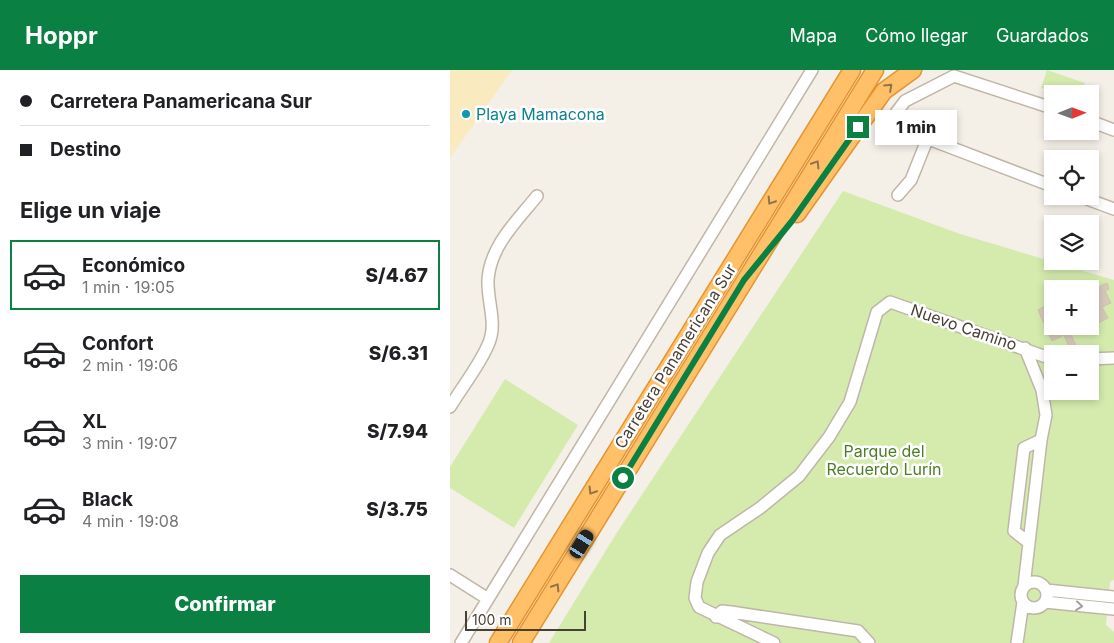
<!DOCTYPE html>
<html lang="es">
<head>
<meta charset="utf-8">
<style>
	body { margin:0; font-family:Inter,sans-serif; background:#f6f6f6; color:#202124; height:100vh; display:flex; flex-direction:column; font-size:19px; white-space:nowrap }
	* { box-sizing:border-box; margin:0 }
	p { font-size:16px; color:#757577 }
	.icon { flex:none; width:28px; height:28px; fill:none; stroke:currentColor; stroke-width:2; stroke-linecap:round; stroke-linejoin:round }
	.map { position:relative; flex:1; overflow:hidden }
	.side { display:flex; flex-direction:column; background:#fff; width:450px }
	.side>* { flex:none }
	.guide { display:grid; align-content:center; height:110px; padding:0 20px; background:#fff }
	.needle { width:32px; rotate:89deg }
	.tools { position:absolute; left:594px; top:15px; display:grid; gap:10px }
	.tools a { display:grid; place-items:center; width:55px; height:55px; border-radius:0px; background:#fff; box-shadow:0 2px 8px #0003; font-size:25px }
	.scale { position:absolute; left:15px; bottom:12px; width:121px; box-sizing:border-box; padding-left:5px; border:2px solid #483f35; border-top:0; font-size:14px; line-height:18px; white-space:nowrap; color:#483f35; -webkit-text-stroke:4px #fff; paint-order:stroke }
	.end { position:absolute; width:22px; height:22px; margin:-11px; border:6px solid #0b8043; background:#fff; box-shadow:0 0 0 2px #fff }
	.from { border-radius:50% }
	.bubble { position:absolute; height:35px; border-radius:0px; background:#fff; box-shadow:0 2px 8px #0003; font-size:16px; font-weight:800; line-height:35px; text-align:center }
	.car { position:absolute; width:15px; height:30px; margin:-15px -8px; border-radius:6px; box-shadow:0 0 4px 1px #0007; background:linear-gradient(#222 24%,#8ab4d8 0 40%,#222 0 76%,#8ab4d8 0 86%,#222 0) }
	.guide b { display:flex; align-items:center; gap:18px; height:48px; font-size:19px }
	.guide b+b { border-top:1px solid #e0e0e0 }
	.guide i { width:12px; height:12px; background:#202124 }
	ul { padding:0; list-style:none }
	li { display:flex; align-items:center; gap:15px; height:70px; margin:0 10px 8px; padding:0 10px; border:2px solid transparent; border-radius:0px }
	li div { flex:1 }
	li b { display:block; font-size:19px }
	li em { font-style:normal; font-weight:800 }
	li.active { border-color:#0b8043 }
	li>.icon { width:45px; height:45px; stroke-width:1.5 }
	h2 { padding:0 20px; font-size:22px; line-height:60px }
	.cta { display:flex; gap:10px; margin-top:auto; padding:10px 20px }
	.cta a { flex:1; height:58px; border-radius:0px; background:#0b8043; color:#fff; font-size:20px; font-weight:800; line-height:58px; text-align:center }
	header { display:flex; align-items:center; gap:30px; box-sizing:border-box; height:70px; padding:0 25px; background:#0b8043; color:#fff }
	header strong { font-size:24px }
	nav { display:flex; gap:28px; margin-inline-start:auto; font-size:18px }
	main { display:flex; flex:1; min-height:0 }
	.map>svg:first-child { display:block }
	.green { fill:#d4ebad; fill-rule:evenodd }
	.sand { fill:#faeac0 }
	.building { fill:#d6cabb; stroke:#d2c1ae }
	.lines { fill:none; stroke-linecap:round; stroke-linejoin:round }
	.minor-casing { stroke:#c0b6a8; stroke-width:14 }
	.highway-casing { stroke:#e6942f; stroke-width:19 }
	.minor { stroke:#fff; stroke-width:11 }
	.highway { stroke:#ffc067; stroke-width:16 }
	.oneway { stroke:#917349 }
	.oneway2 { stroke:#a49f9a }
	.route { stroke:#0b8043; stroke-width:6 }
	.culture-dot { fill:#0f9aa8; stroke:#fff; stroke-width:2 }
	.labels { text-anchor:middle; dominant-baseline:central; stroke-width:5; stroke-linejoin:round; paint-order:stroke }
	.culture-label { font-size:16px; fill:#0d838f; stroke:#fff; text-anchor:start }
	.street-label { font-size:16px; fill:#483f35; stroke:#fff }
	.park-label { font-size:16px; fill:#4d7d25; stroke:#fff }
</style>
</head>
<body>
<header>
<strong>Hoppr</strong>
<nav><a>Mapa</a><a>Cómo llegar</a><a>Guardados</a></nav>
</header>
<main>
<section class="side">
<div class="guide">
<b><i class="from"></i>Carretera Panamericana Sur</b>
<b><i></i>Destino</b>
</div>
<h2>Elige un viaje</h2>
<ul>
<li class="active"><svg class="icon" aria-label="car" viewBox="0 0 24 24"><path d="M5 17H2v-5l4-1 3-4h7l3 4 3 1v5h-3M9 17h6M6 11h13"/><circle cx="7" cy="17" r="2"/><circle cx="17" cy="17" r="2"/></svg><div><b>Económico</b><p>1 min · 19:05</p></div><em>S/4.67</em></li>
<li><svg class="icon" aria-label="car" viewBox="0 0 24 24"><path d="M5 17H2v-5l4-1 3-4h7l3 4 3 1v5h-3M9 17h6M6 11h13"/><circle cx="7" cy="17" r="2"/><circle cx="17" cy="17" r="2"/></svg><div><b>Confort</b><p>2 min · 19:06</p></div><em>S/6.31</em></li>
<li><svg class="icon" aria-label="car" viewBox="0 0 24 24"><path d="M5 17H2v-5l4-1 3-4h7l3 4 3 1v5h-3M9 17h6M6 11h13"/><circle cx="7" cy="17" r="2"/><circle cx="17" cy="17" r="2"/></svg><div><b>XL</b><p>3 min · 19:07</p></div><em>S/7.94</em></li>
<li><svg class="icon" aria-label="car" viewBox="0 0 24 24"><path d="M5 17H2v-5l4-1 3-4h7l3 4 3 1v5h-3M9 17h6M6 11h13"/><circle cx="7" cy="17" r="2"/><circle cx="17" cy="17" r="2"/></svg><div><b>Black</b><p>4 min · 19:08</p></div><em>S/3.75</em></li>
</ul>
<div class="cta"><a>Confirmar</a></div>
</section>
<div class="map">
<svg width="664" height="573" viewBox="0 0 664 573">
	<rect width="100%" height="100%" fill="#f4efe7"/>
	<path class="green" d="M597 0 635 13 632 24H606L591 18Z
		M393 121 510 164 664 210V510L660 512 656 555 664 562V573H99L166 464ZM602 219H640V256H602ZM602 284H640V321H602Z
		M55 309 128 355 64 458 0 418V397Z"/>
	<path class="sand" d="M0 0H62L0 88Z"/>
	<path class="building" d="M657 213 659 219 655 221 661 233 652 237 658 248 640 257V221Z
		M595 236 602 256H617L628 280 622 283 614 265 602 271 588 240Z"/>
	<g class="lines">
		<g class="minor-casing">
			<path id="minor" d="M602 38 504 6 455 31 440 51 442 55 602 116
				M640 51 664 60
				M448 125 461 110 477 70
				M629 126 664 139
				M640 289 664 288
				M0 337C12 317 29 296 38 275 48 254 37 232 38 210 40 176 67 151 87 126
				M578 472 564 461 574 378 591 370
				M0 505 38 529
				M571 525a13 13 0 1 1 26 0a13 13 0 1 1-26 0Z
				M574 516 591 370 596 345 592 320 575 278
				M596 520 664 527
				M595 532 664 539
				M266 547 272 541 281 542 408 561 419 573
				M11 573 362 0
				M324 573 249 537 245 528 247 512 258 483 270 465 310 438 349 406 379 367 400 332 427 242 440 232 602 289
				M567 573 573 532"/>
		</g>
		<g class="highway-casing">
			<path id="highway" d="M347 144 434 21 463 0
				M48 573 402 0
				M71 573 425 0"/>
		</g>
		<use href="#minor" class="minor"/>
		<use href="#highway" class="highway"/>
	</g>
	<defs><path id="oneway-chevron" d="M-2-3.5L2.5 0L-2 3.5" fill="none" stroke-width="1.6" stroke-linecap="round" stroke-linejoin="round" transform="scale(1.25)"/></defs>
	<g class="oneway">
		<use href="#oneway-chevron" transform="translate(439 17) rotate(-43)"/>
		<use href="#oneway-chevron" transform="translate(366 94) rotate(-58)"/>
		<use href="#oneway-chevron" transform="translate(321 131) rotate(122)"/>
		<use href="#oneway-chevron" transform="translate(142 421) rotate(122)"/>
		<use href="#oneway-chevron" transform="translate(106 517) rotate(-58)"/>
	</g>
	<use class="oneway2" href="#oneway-chevron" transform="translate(629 536) rotate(6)"/>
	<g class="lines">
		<path class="route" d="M173 408 294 210 342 151 408 57"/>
	</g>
	<circle class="culture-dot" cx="16" cy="44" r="5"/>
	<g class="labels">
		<g class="culture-label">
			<text x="26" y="44">Playa Mamacona</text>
		</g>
		<g class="street-label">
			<text transform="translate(514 257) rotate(19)">Nuevo Camino</text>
			<text transform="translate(225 286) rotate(-58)">Carretera Panamericana Sur</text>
		</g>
		<g class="park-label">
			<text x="434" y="381">Parque del<tspan x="434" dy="18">Recuerdo Lurín</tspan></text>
		</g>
	</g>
</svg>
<div class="tools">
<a><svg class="needle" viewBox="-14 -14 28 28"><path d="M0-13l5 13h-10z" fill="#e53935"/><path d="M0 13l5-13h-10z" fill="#757577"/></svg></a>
<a><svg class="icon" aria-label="locate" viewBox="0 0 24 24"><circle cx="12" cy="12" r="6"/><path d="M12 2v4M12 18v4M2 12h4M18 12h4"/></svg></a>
<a><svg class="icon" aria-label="layers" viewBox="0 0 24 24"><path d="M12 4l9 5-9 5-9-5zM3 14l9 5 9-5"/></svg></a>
<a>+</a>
<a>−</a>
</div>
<div class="scale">100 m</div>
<i class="end from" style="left:173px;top:408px"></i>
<i class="end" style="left:408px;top:57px"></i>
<div class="bubble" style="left:425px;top:40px;width:82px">1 min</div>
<i class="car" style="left:132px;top:474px;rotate:32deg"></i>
</div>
</main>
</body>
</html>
